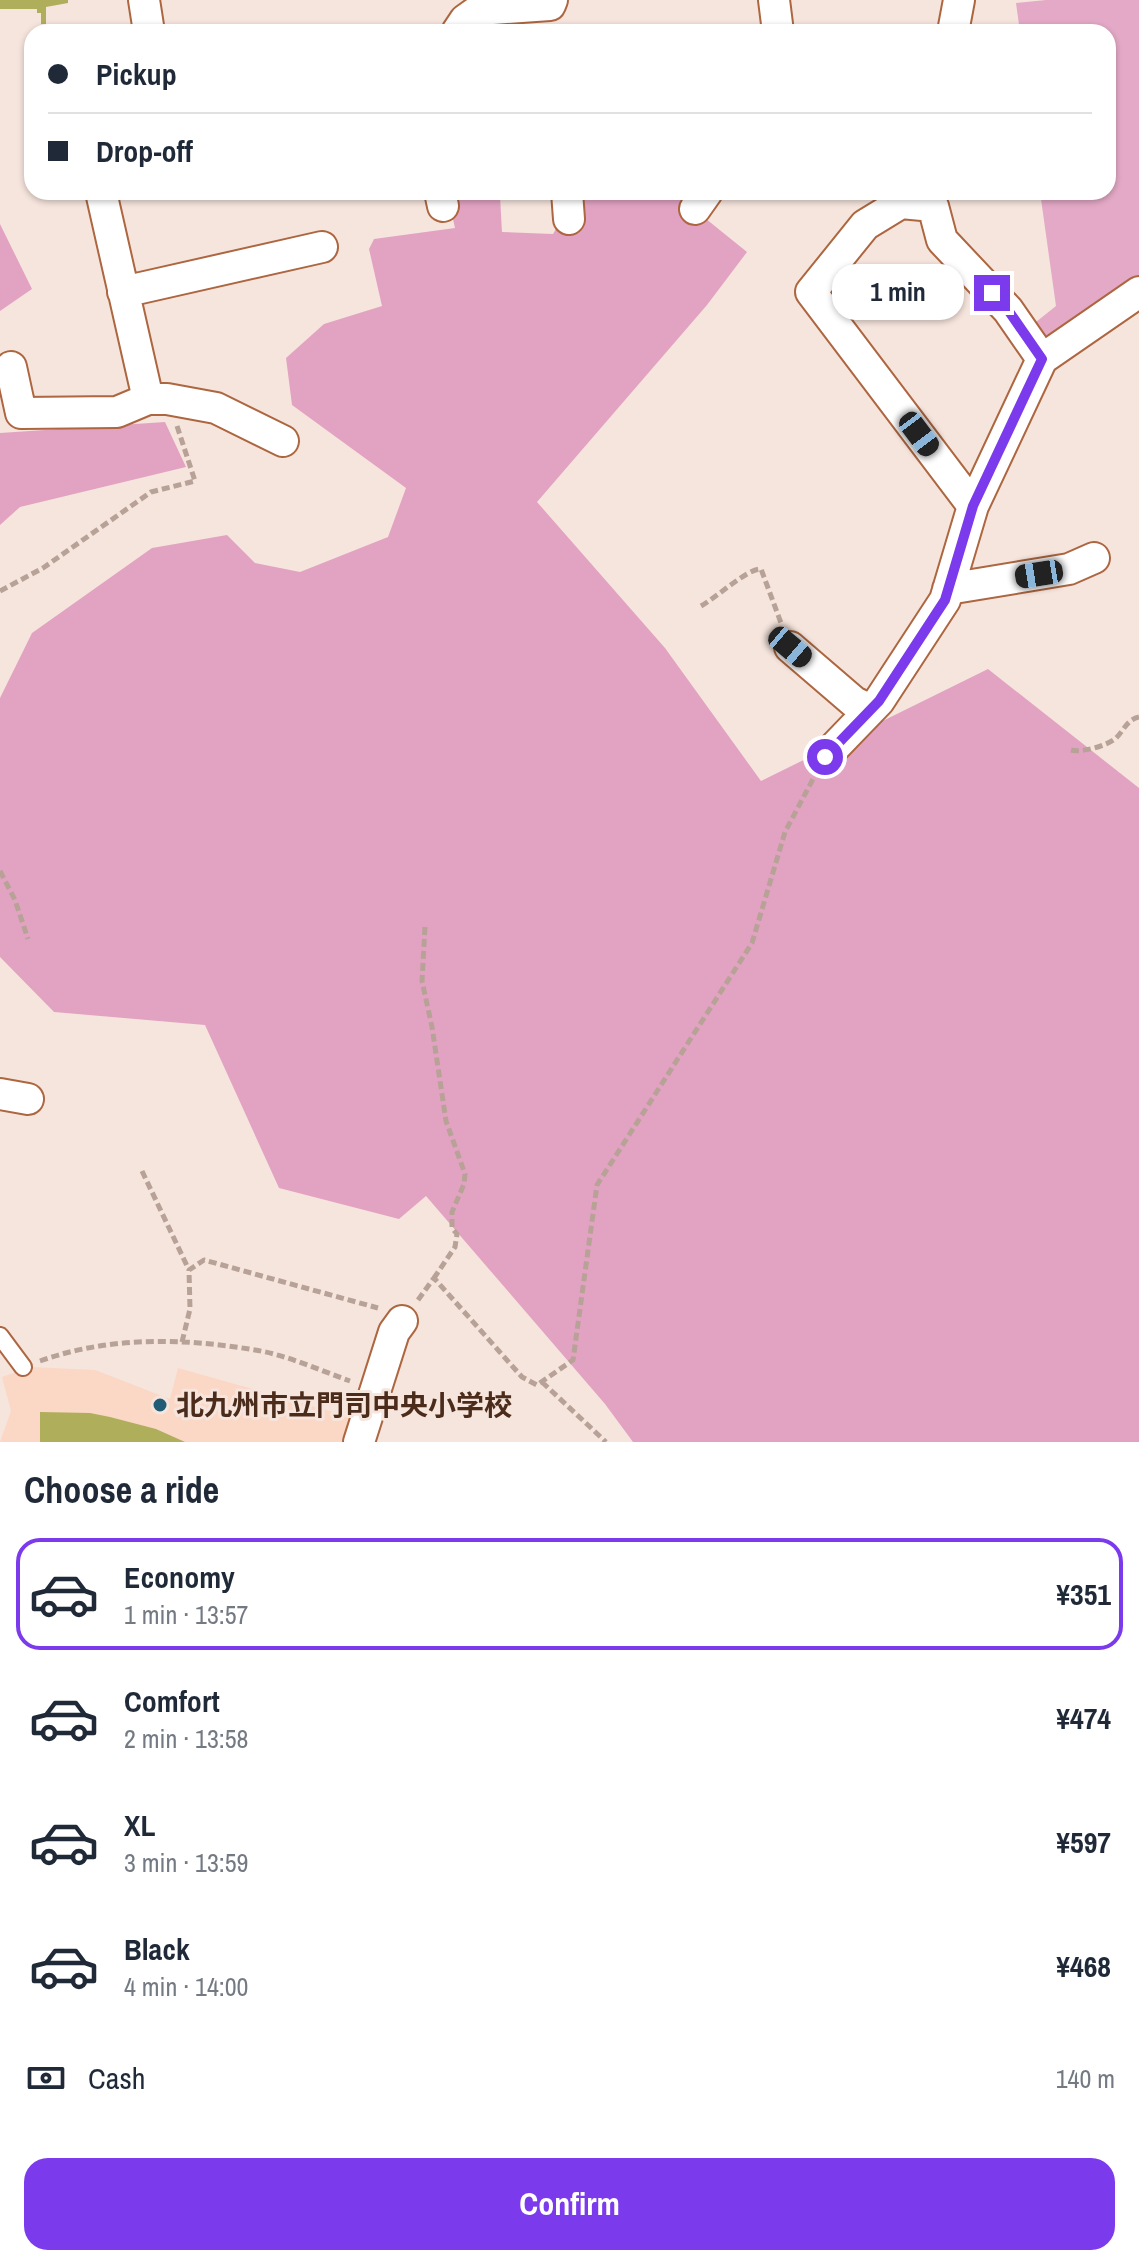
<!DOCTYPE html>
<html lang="en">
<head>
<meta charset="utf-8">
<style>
	body { margin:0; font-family:"Archivo Narrow","Noto Sans JP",sans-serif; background:#f2f2f3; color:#1f2937; height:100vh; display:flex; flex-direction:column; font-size:30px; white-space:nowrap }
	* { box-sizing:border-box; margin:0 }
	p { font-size:26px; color:#747a83 }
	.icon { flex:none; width:44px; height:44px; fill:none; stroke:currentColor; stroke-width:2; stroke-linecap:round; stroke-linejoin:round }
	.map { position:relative; height:1442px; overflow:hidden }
	.side { display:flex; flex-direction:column; background:#fff; flex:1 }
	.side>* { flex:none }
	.top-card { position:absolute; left:24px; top:24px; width:1092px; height:176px; border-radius:24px; box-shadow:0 2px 6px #0004; display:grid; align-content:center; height:176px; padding:0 24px; background:#fff }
	.end { position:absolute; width:36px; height:36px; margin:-18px; border:10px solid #7c3aed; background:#fff; box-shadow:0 0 0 4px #fff }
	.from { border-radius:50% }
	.bubble { position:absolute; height:56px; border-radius:24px; background:#fff; box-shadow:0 2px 6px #0004; font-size:26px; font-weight:700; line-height:56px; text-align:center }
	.car { position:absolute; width:24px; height:48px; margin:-24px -12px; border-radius:10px; box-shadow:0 0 6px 2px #0007; background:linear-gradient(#222 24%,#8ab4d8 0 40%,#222 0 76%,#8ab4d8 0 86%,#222 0) }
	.top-card b { display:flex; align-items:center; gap:28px; height:76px; font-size:30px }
	.top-card b+b { border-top:2px solid #e0e1e3 }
	.top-card i { width:20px; height:20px; background:#1f2937 }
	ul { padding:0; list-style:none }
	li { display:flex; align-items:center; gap:24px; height:112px; margin:0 16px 12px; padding:0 8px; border:4px solid transparent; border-radius:24px }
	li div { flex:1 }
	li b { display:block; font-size:30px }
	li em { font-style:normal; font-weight:700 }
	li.on { border-color:#7c3aed }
	li>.icon { width:72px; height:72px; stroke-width:1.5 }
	h2 { padding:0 24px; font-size:36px; line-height:96px }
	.pay { display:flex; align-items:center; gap:20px; height:88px; padding:0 24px; font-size:30px }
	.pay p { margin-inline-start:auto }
	.primary-button { display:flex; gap:16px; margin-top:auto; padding:16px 24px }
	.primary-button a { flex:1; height:92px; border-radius:24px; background:#7c3aed; color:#fff; font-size:32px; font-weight:700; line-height:92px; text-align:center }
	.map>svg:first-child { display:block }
	.built { fill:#fbd7c5 }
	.green { fill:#e4a9c6 }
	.forest { fill:#e2a3c2 }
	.building { fill:#afae5b }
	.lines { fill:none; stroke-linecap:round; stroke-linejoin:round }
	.service-casing { stroke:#ad663f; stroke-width:20 }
	.minor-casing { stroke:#ad663f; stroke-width:34 }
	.path { stroke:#b8a297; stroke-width:5; stroke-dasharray:8 4; stroke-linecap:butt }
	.service { stroke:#fff; stroke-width:16 }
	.minor { stroke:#fff; stroke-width:30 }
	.route { stroke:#7c3aed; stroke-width:10 }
	.poi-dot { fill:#225d75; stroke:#f6e5dd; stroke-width:3 }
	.labels { text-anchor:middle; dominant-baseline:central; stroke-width:6; stroke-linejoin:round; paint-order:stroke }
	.poi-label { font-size:28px; font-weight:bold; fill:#4b2c1b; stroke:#f6e5dd; text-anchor:start }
</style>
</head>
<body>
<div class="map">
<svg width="1139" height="1442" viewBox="0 0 1139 1442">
	<rect width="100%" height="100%" fill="#f6e5dd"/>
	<path class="built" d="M31 1367 95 1370 170 1399 178 1368 358 1419 348 1442H0L11 1411 2 1377Z"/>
	<path class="green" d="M1046 0H1139V286L1051 340 1037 336 1031 326 1056 306 1040 192H1108V32H1020L1016 3Z"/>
	<path class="forest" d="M577 192H700L690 206 747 252 707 305 537 502 665 648 761 781 988 669 1139 788V1442H633L605 1404 426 1196 399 1219 279 1188 205 1025 54 1012 0 957V698L32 633 152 548 227 535 255 563 300 572 388 537 406 488 292 405 286 358 324 324 382 306 369 249 374 239 455 228 447 193 500 196 502 232 553 234Z
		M0 224 32 289 0 311Z
		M165 422 186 467 20 507 0 525V433Z"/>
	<path class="building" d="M0 0H68V3L46 7V24H41V13H37V9H0Z
		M40 1412 90 1413 110 1417 156 1429 185 1442H40Z"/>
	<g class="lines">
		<g class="service-casing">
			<path id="service" d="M0 1336 23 1367"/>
		</g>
		<g class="minor-casing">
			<path id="minor" d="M144 0 149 32
				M774 0 778 32
				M457 32 465 20 479 10 550 5 552 0
				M953 32 959 0
				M101 192 148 399
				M440 192 443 206
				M567 192 569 219
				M695 209 707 192
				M123 292 322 247
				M11 367 21 413 117 412 148 399H167L216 408 283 441
				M973 506 811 292 865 225 901 203 933 206 942 240 1008 310 1042 359
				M948 589 1069 569 1094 558
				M790 647 854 702 869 709
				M825 757 879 701 945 600 973 506 1042 359 1139 292
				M0 1094 28 1099
				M359 1442 394 1332 402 1321"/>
		</g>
		<path class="path" d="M0 591 43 568 151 492 195 481 177 426
			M701 606C717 597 747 569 761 569L781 623
			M1071 750C1082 753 1105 746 1115 739 1124 731 1126 720 1139 717
			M0 871 15 900 28 939
			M425 927 422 981 432 1027 446 1121 465 1174 464 1184 452 1212V1228L457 1234 455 1247 434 1278
			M142 1171 189 1270
			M418 1300 434 1278 522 1377 537 1385 573 1360 597 1185 752 943 785 832 813 779
			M182 1342 190 1309 189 1270 204 1260 378 1308
			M40 1361C110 1336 183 1338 255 1350 287 1355 319 1370 350 1381
			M542 1382 606 1442"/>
		<use href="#service" class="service"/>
		<use href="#minor" class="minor"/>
	</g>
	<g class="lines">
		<path class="route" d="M825 757 879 701 945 600 973 506 1042 359 1008 310 992 293"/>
	</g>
	<circle class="poi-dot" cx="160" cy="1405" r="8"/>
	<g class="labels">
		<g class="poi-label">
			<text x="176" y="1405">北九州市立門司中央小学校</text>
		</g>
	</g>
</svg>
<i class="end from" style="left:825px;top:757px"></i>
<i class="end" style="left:992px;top:293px"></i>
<div class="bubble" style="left:832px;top:264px;width:132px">1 min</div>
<i class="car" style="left:919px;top:434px;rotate:143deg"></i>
<i class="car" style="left:1039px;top:574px;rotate:261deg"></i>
<i class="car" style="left:790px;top:647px;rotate:130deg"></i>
<div class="top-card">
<b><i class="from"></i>Pickup</b>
<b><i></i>Drop-off</b>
</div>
</div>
<section class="side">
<h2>Choose a ride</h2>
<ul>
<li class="on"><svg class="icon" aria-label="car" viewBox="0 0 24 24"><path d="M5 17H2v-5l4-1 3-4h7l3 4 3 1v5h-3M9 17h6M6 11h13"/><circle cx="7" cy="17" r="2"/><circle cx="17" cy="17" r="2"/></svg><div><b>Economy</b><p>1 min · 13:57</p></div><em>¥351</em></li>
<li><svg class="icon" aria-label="car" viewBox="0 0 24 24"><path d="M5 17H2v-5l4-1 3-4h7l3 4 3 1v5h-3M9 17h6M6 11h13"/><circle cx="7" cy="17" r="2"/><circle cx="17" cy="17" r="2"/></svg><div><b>Comfort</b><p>2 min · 13:58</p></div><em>¥474</em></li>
<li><svg class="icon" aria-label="car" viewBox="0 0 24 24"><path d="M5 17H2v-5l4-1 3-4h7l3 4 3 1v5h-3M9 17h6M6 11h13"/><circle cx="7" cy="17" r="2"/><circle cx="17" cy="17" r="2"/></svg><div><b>XL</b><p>3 min · 13:59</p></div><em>¥597</em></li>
<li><svg class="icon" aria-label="car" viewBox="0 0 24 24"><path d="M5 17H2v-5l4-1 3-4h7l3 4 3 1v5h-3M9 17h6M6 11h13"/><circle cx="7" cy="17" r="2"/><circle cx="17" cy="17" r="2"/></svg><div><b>Black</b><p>4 min · 14:00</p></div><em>¥468</em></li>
</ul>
<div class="pay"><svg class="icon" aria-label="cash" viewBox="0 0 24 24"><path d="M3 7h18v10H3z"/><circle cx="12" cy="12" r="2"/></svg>Cash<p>140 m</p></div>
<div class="primary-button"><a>Confirm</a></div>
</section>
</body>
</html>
